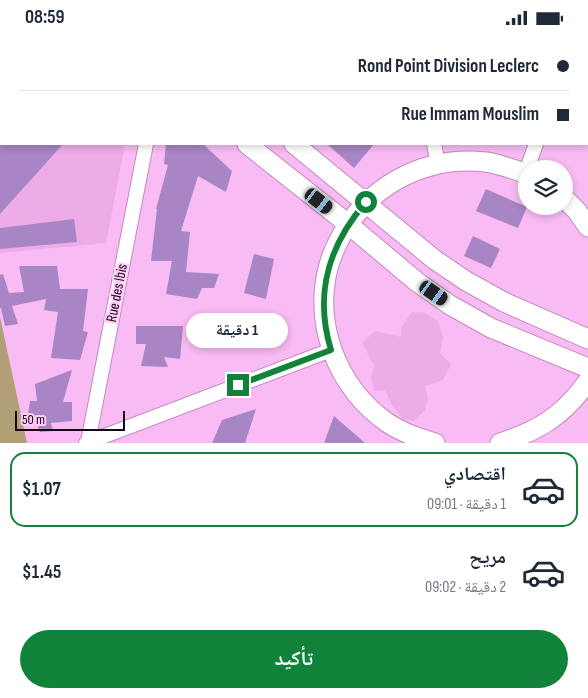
<!DOCTYPE html>
<html lang="ar">
<head>
<meta charset="utf-8">
<style>
	body { margin:0; font-family:"Sofia Sans Condensed","Noto Naskh Arabic",sans-serif; background:#f6f6f7; color:#1f2937; direction:rtl; height:100vh; display:flex; flex-direction:column; font-size:19px; white-space:nowrap }
	* { box-sizing:border-box; margin:0 }
	p { font-size:16px; color:#747a83 }
	.icon { flex:none; width:28px; height:28px; fill:none; stroke:currentColor; stroke-width:2; stroke-linecap:round; stroke-linejoin:round }
	.map { position:relative; height:408px; overflow:hidden; direction:ltr }
	.drawer { display:flex; flex-direction:column; background:#fff; flex:1 }
	.drawer>* { flex:none }
	.top-card { position:absolute; left:0px; top:0px; width:589px; height:110px; box-shadow:0 2px 8px #0003; direction:rtl; display:grid; align-content:center; height:110px; padding:0 20px; background:#fff }
	.buttons { position:absolute; left:518px; top:125px; display:grid; gap:10px }
	.buttons a { display:grid; place-items:center; width:55px; height:55px; border-radius:50%; background:#fff; box-shadow:0 2px 8px #0003; font-size:25px }
	.scale { position:absolute; left:15px; bottom:12px; width:110px; box-sizing:border-box; padding-left:5px; border:2px solid #180517; border-top:0; font-size:14px; line-height:18px; white-space:nowrap; color:#180517; -webkit-text-stroke:4px #fecdfa; paint-order:stroke }
	.end { position:absolute; width:22px; height:22px; margin:-11px; border:6px solid #10823a; background:#fff; box-shadow:0 0 0 2px #fff }
	.from { border-radius:50% }
	.bubble { position:absolute; height:35px; border-radius:18px; background:#fff; box-shadow:0 2px 8px #0003; font-size:16px; font-weight:700; line-height:35px; text-align:center; direction:rtl }
	.car { position:absolute; width:15px; height:30px; margin:-15px -8px; border-radius:6px; box-shadow:0 0 4px 1px #0007; background:linear-gradient(#222 24%,#8ab4d8 0 40%,#222 0 76%,#8ab4d8 0 86%,#222 0) }
	.top-card b { display:flex; align-items:center; gap:18px; height:48px; font-size:19px }
	.top-card b+b { border-top:1px solid #e0e1e3 }
	.top-card i { width:12px; height:12px; background:#1f2937 }
	ul { padding:9px 0 0; list-style:none }
	li { display:flex; align-items:center; gap:15px; height:75px; margin:0 10px 8px; padding:0 10px; border:2px solid transparent; border-radius:15px }
	li div { flex:1 }
	li b { display:block; font-size:19px }
	li em { font-style:normal; font-weight:700 }
	li.selected { border-color:#10823a }
	li>.icon { width:45px; height:45px; stroke-width:1.5 }
	.primary-button { display:flex; gap:10px; margin-top:auto; padding:10px 20px }
	.primary-button a { flex:1; height:58px; border-radius:30px; background:#10823a; color:#fff; font-size:20px; font-weight:700; line-height:58px; text-align:center }
	.status { display:flex; justify-content:space-between; align-items:center; height:35px; padding:0 25px; background:#fff; direction:ltr }
	.status svg { height:14px; fill:currentColor }
	.map>svg:first-child { display:block }
	.built { fill:#edace8 }
	.green { fill:#b1a076 }
	.building { fill:#a885c4 }
	.lines { fill:none; stroke-linecap:round; stroke-linejoin:round }
	.street-casing { stroke:#c289be; stroke-width:16 }
	.secondary-casing { stroke:#c289be; stroke-width:21 }
	.street { stroke:#fff; stroke-width:14 }
	.secondary { stroke:#fff; stroke-width:19 }
	.route { stroke:#10823a; stroke-width:6 }
	.labels { text-anchor:middle; dominant-baseline:central; stroke-width:4.5; stroke-linejoin:round; paint-order:stroke }
	.street-label { font-size:15px; fill:#180517; stroke:#fecdfa }
</style>
</head>
<body>
<div class="status"><b>08:59</b><svg viewBox="0 0 49 12"><path d="M0 12V9h3v3zM5 12V6h3v6zM10 12V3h3v9zM15 12V0h3v12zM26 1h20v11H26zM47 4h2v5h-2z"/></svg></div>
<div class="map">
<svg width="588" height="408" viewBox="0 0 588 408">
	<rect width="100%" height="100%" fill="#f8bbf3"/>
	<path class="built" d="M0 0H86L87 1H1V109H125L106 208 0 218Z
		M412 277 425 278 438 286 443 302 440 318 451 329 443 345 425 351 428 363 425 375 414 386 403 384 392 370 385 355 374 356 371 343 374 330 362 308 375 296 401 302 402 291Z"/>
	<path class="green" d="M0 282 27 408H0Z"/>
	<path class="building" d="M0 109H63L0 179Z
		M166 109H203L232 136 226 157 198 141 181 196 190 197 186 237 219 239 214 253H202L197 264 166 259 172 226H151L157 174H156L168 130 164 129Z
		M327 109H374L354 133Z
		M486 154 527 172 518 193 476 176Z
		M74 184 77 207 0 214V193Z
		M473 201 500 214 491 233 464 221Z
		M254 219 274 224 266 264 244 258Z
		M19 231H57L60 254H88L83 296 88 297 80 325 51 323 58 277 44 275 46 264 12 271 18 289 5 291 1 273H0V240L3 239 9 258 24 257Z
		M136 291H183L180 324 164 322 168 332 141 331 146 309H136Z
		M72 335 63 367H72V386L51 388 53 396 40 397 33 379H28L30 366H37L35 349Z
		M256 374 245 408H212L222 385Z
		M334 381 365 408H324Z"/>
	<g class="lines">
		<g class="street-casing">
			<path id="street" d="M409 0 410 1
				M184 1 186 0
				M576 1 577 0
				M434 109 438 129
				M527 134 536 109
				M88 407 146 109
				M86 408 331 315"/>
		</g>
		<g class="secondary-casing">
			<path id="secondary" d="M113 0 114 1
				M162 0 163 1
				M247 109 348 189 417 247 450 270 491 293 588 333
				M294 109 435 225 466 246 504 267 588 304
				M564 163 577 176 588 192
				M435 408C416 402 397 396 381 383 329 343 308 269 337 209 365 152 423 120 486 127 500 129 513 134 526 139
				M500 408C539 396 565 379 588 346"/>
		</g>
		<use href="#street" class="street"/>
		<use href="#secondary" class="secondary"/>
	</g>
	<g class="lines">
		<path class="route" d="M238 350 331 315C314 259 328 211 366 167"/>
	</g>
	<g class="labels">
		<g class="street-label">
			<text transform="translate(117 258) rotate(-79)">Rue des Ibis</text>
		</g>
	</g>
</svg>
<div class="buttons">
<a><svg class="icon" aria-label="layers" viewBox="0 0 24 24"><path d="M12 4l9 5-9 5-9-5zM3 14l9 5 9-5"/></svg></a>
</div>
<div class="scale">50 m</div>
<i class="end from" style="left:366px;top:167px"></i>
<i class="end" style="left:238px;top:350px"></i>
<div class="bubble" style="left:186px;top:278px;width:102px">1 دقيقة</div>
<i class="car" style="left:319px;top:166px;rotate:128deg"></i>
<i class="car" style="left:434px;top:258px;rotate:125deg"></i>
<div class="top-card">
<b><i class="from"></i>Rond Point Division Leclerc</b>
<b><i></i>Rue Immam Mouslim</b>
</div>
</div>
<section class="drawer">
<ul>
<li class="selected"><svg class="icon" aria-label="car" viewBox="0 0 24 24"><path d="M5 17H2v-5l4-1 3-4h7l3 4 3 1v5h-3M9 17h6M6 11h13"/><circle cx="7" cy="17" r="2"/><circle cx="17" cy="17" r="2"/></svg><div><b>اقتصادي</b><p>1 دقيقة · 09:01</p></div><em>$1.07</em></li>
<li><svg class="icon" aria-label="car" viewBox="0 0 24 24"><path d="M5 17H2v-5l4-1 3-4h7l3 4 3 1v5h-3M9 17h6M6 11h13"/><circle cx="7" cy="17" r="2"/><circle cx="17" cy="17" r="2"/></svg><div><b>مريح</b><p>2 دقيقة · 09:02</p></div><em>$1.45</em></li>
</ul>
<div class="primary-button"><a>تأكيد</a></div>
</section>
</body>
</html>
